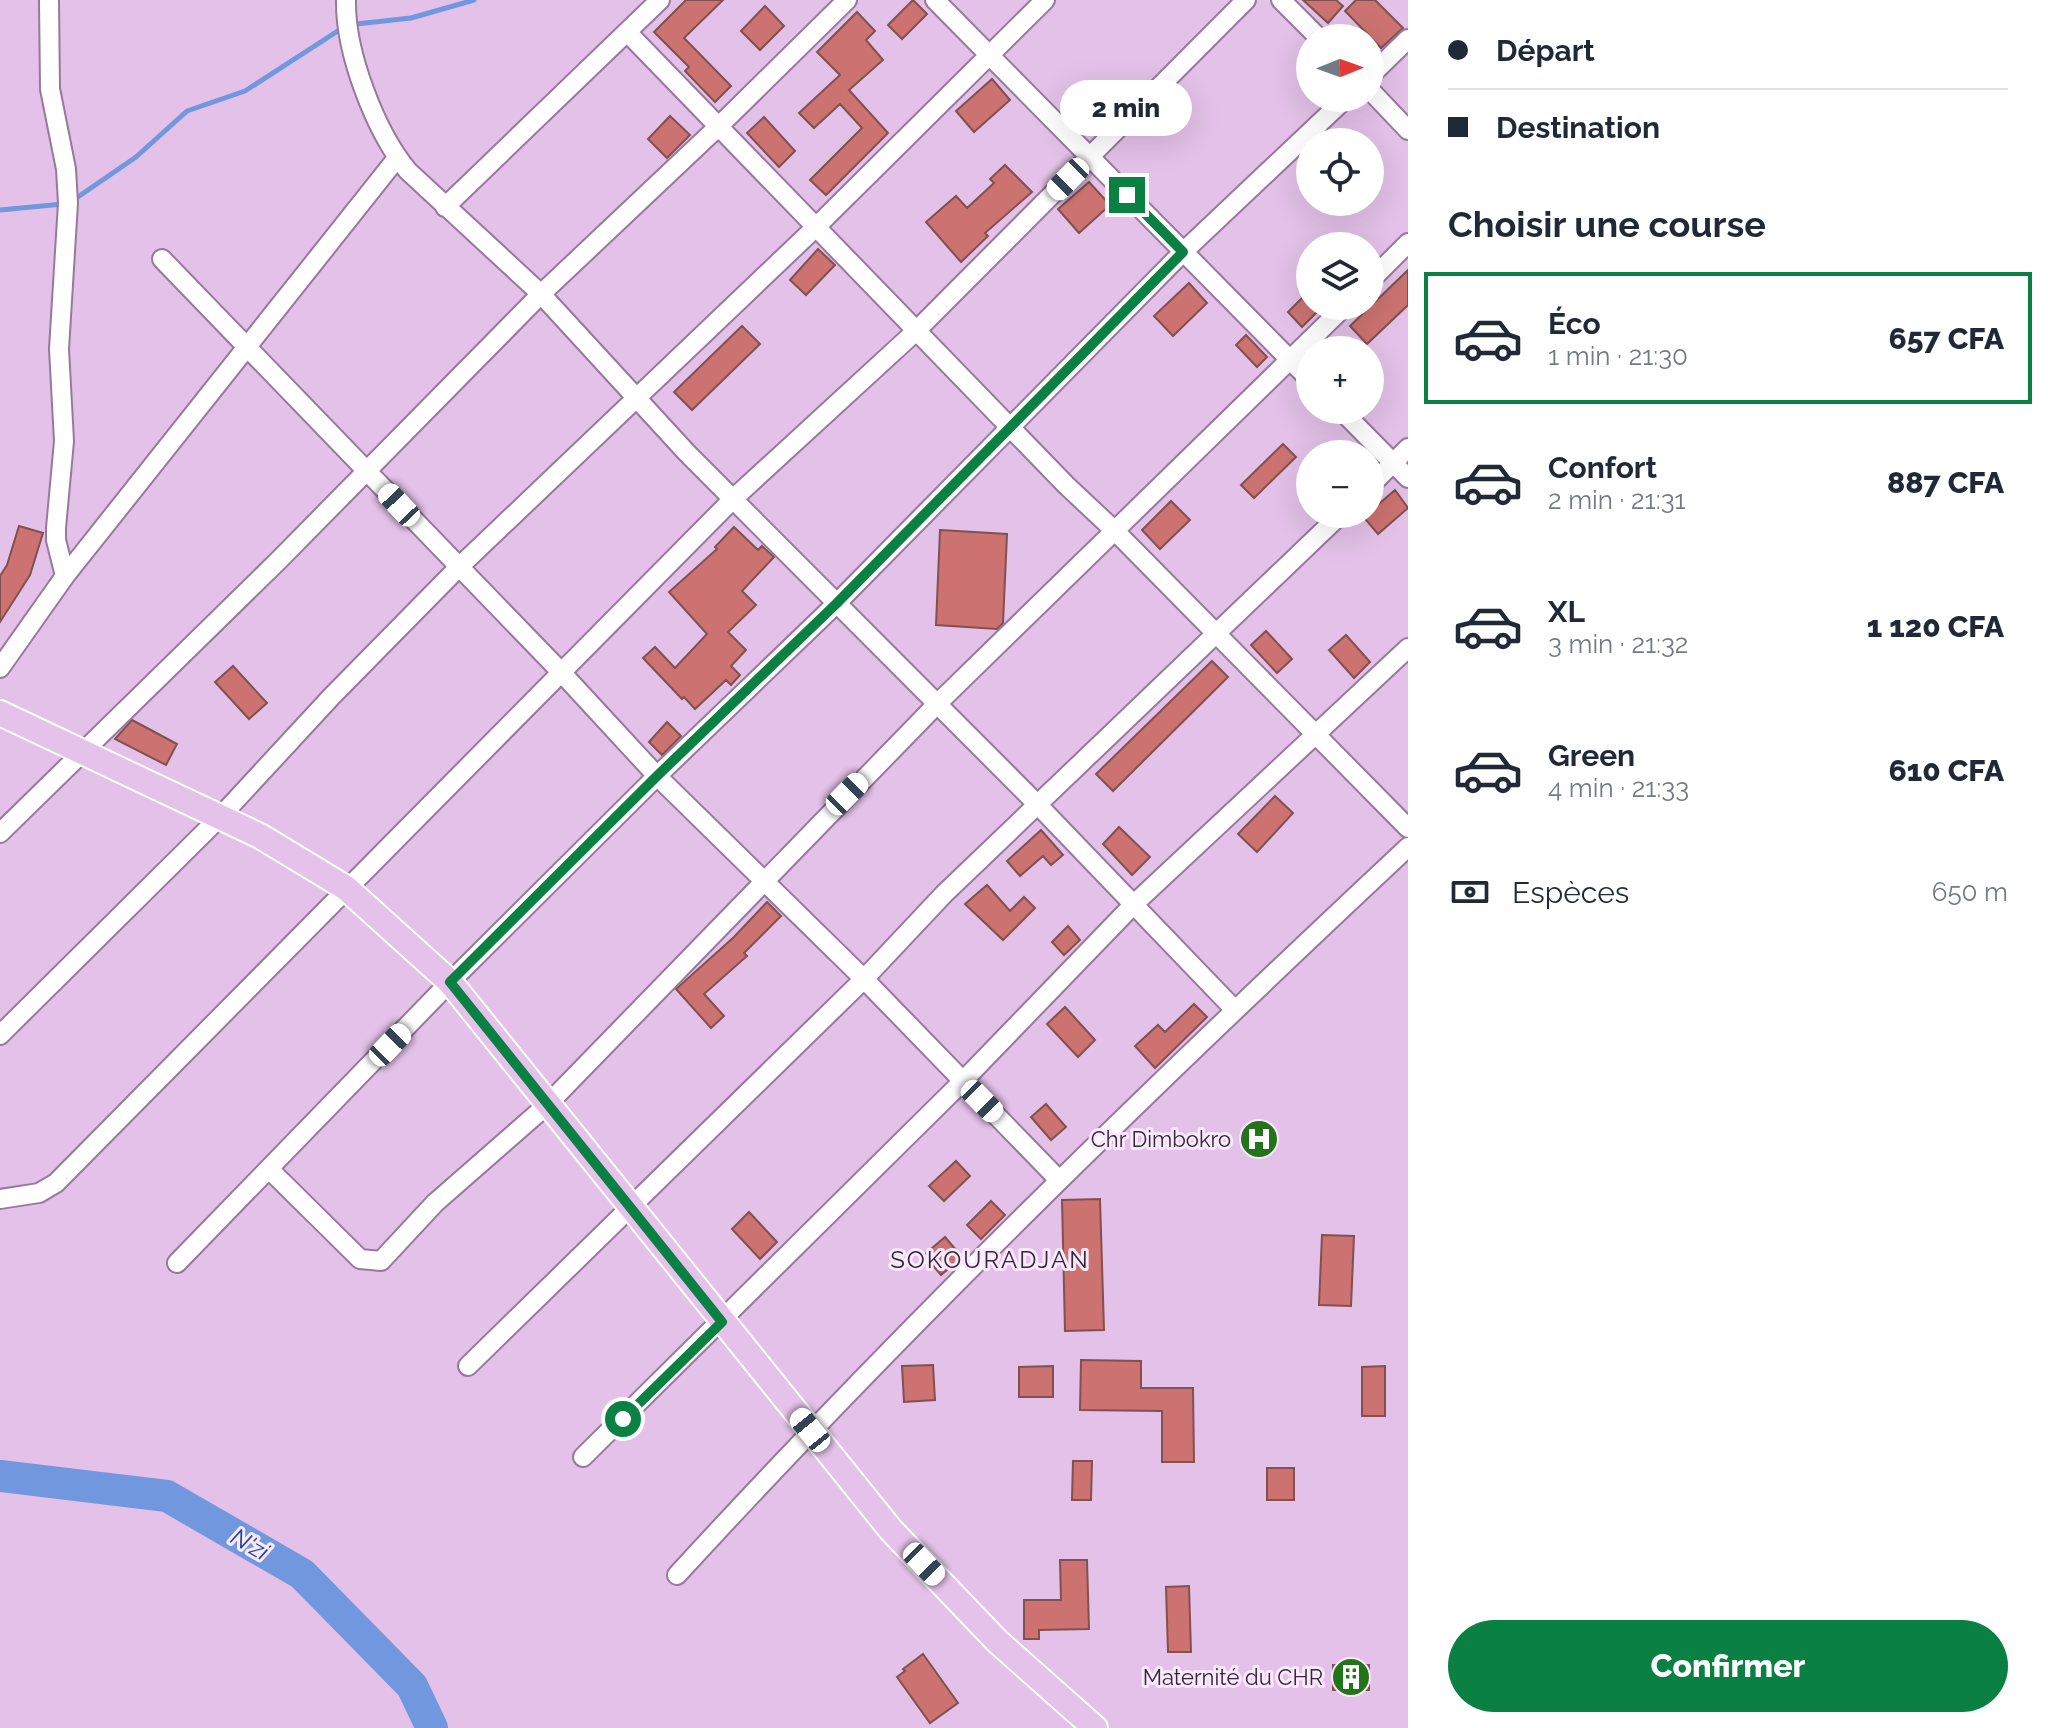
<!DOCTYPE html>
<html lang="fr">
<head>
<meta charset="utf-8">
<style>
	body { margin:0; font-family:Raleway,sans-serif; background:#f6f6f7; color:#1f2937; height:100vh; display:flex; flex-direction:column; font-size:30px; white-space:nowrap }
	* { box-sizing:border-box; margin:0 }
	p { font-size:26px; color:#747a83 }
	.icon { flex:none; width:44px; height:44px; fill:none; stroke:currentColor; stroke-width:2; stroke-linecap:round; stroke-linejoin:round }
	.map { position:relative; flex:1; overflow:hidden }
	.panel { display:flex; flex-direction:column; background:#fff; width:640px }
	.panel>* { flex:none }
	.banner { display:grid; align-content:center; height:176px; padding:0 40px; background:#fff }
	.needle { width:52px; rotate:89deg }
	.buttons { position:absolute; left:1296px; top:24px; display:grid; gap:16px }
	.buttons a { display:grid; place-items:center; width:88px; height:88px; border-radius:50%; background:#fff; box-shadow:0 8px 32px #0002; font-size:40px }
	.end { position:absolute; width:36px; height:36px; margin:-18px; border:10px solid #0b8043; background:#fff; box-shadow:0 0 0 4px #fff }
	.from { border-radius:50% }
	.bubble { position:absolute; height:56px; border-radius:28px; background:#fff; box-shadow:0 8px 32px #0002; font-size:26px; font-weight:800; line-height:56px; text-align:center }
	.car { position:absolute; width:24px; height:48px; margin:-24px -12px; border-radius:10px; box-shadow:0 0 6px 2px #0007; background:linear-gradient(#fff 24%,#345 0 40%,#fff 0 76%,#345 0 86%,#fff 0) }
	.banner b { display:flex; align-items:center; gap:28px; height:76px; font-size:30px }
	.banner b+b { border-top:2px solid #e0e1e3 }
	.banner i { width:20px; height:20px; background:#1f2937 }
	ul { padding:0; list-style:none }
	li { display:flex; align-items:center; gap:24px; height:132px; margin:0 16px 12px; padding:0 24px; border:4px solid transparent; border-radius:0px }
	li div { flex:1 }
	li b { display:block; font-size:30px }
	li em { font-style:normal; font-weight:800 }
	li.selected { border-color:#0b8043 }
	li>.icon { width:72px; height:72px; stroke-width:1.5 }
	h2 { padding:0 40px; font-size:36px; line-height:96px }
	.pay { display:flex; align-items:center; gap:20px; height:88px; padding:0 40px; font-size:30px }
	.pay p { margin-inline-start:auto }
	.action { display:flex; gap:16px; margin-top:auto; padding:16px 40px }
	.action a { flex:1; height:92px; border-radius:48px; background:#0b8043; color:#fff; font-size:32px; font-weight:800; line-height:92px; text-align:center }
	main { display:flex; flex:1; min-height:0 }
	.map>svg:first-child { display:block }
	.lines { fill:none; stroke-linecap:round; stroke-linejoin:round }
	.stream { stroke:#7198de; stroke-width:5 }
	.river { stroke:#7198de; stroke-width:32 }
	.building { fill:#cc7371; stroke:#81504f; stroke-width:2 }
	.minor-casing { stroke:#98789d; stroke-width:22 }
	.major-casing { stroke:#fff; stroke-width:28 }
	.minor { stroke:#fff; stroke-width:18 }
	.major { stroke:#e5c2ea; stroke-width:24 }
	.route { stroke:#0b8043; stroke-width:10 }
	.labels { text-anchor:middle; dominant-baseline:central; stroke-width:6; stroke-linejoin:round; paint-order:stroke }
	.poi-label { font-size:22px; fill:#352737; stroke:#fae8fc; text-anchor:end }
	.neighbourhood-label { font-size:24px; letter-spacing:2px; fill:#352737; stroke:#fae8fc }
	.water-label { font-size:24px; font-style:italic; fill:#1c4698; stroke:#fae8fc }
</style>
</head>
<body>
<main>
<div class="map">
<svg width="1408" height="1728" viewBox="0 0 1408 1728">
	<rect width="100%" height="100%" fill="#e3c1e8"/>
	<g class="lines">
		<path class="stream" d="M72 201 136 157 187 111 245 91 347 25 411 18 474 0
			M0 210 63 204"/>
		<path class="river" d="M0 1476 167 1496 302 1574 412 1686 432 1728"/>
	</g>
	<path class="building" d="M686 0H723L684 38 731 86 715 102 685 71 689 67 654 32Z
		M913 0 927 14 902 39 888 25Z
		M1303 0H1336L1343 6 1328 23Z
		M1356 0H1375L1403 28 1381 48 1345 11Z
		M765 6 784 26 760 50 741 31Z
		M857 12 875 31 866 40 883 60 849 90 888 133 826 195 810 180 862 128 840 104 814 128 799 113 840 75 817 52Z
		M992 79 1010 100 974 132 956 111Z
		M670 116 690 135 667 158 648 139Z
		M764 117 795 151 779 167 747 133Z
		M1005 165 1032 192 985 233 988 236 961 262 926 222 956 196 967 208 994 183 990 179Z
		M1089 182 1110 205 1079 233 1058 209Z
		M818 249 835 265 806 295 790 280Z
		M1408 270V305L1367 344 1350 326Z
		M1189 283 1207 303 1173 336 1154 316Z
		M1310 290V306H1323L1302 327 1288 312Z
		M742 326 760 344 692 410 674 392Z
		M1246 335 1267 357 1257 367 1236 345Z
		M1283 444 1296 457 1254 498 1241 485Z
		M1395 490 1408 508 1378 534 1366 520V515Z
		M1171 501 1190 520 1160 549 1142 530Z
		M19 526 43 533 30 575 0 622V576L7 565Z
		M734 527 758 550 762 546 774 557 742 591 756 605 728 632 746 650 731 666 740 675 731 685 726 680 695 709 684 697 682 699 643 658 655 647 675 668 707 634 669 592 717 549 715 547Z
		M940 530 1007 534 1003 623 997 629 936 625Z
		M1266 631 1292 659 1277 673 1251 645Z
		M1346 635 1370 662 1354 678 1329 650Z
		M1212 661 1228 677 1113 791 1096 774Z
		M233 666 267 703 249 719 215 682Z
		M132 720 177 744 166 765 115 739Z
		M667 722 681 736 662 755 649 742Z
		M1275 796 1293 813 1257 852 1238 834Z
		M1119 827 1150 857 1132 875 1103 844Z
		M1041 830 1063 855 1051 865 1043 856 1020 876 1007 861Z
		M987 885 1010 911 1024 897 1035 908 1003 940 965 904Z
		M767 902 781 916 744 953 747 956 704 994 724 1016 711 1028 676 989 734 937Z
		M1068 926 1080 940 1064 955 1052 942Z
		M1194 1004 1207 1017 1155 1068 1135 1046 1158 1025 1165 1032Z
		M1065 1007 1095 1040 1078 1057 1047 1024Z
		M1046 1104 1066 1127 1051 1140 1031 1117Z
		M956 1161 970 1176 944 1201 929 1186Z
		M1100 1199 1104 1330 1065 1331 1062 1200Z
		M991 1201 1005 1215 981 1239 967 1225Z
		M749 1212 777 1242 760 1259 732 1229Z
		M1322 1235 1354 1236 1351 1306 1319 1305Z
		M945 1237 962 1257 941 1275 924 1255Z
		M1081 1360 1141 1361V1388H1193L1194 1462H1162V1411L1080 1410Z
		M933 1365 935 1400 904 1402 902 1366Z
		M1053 1366V1397H1019V1367Z
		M1385 1366V1416H1362V1367Z
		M1073 1461H1092L1091 1500H1072Z
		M1267 1468H1294V1500H1267Z
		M1060 1560H1087L1089 1629 1039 1630V1639H1024V1600H1061Z
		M1189 1586 1191 1652H1168L1166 1587Z
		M923 1654 958 1703 930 1723 897 1677 905 1671 903 1669Z
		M1333 1665H1369V1690H1333Z"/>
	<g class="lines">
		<g class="minor-casing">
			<path id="minor" d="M49 0 50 89 66 169 68 203 59 349 64 441 56 528V540L65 576
				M346 0C345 52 375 131 408 171L541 294 687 453 1038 805 1234 1009
				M935 0 1310 380
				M1281 0 1319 38
				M627 32 1066 485 1115 531 1408 828
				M1370 76 1408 39
				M1370 90 1408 130
				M445 207 660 0
				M162 259 561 672 657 776 864 979 1059 1180
				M1370 281 1408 243
				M1341 410 1408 478
				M1370 486 1408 448
				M0 668 65 576 397 158
				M0 833 278 561 541 294 719 126 847 0
				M0 1035 221 816 332 696 459 567 817 226 1045 0
				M269 1169 360 1259 381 1261 435 1203 547 1105 937 704 1345 306
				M0 1199 39 1193 56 1183 733 499 916 331 1246 0
				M177 1263 450 982 657 776 836 604 1183 252 1346 98
				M468 1366 864 979 944 894 1341 514
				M583 1457 962 1082 1134 904 1408 648
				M677 1575C910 1321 1157 1082 1408 847"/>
		</g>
		<g class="major-casing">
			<path id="major" d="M0 713 260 836 346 888 450 982 891 1530 997 1641 1095 1728"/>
		</g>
		<use href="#minor" class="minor"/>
		<use href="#major" class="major"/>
	</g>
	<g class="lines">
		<path class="route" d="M623 1419 722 1322 450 982 657 776 836 604 1183 252 1127 195"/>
	</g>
	<defs>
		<g id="hospital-disc" transform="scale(2)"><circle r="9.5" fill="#23731b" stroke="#fae8fc"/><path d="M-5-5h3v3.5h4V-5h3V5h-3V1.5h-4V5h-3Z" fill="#fff"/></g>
		<g id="building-disc" transform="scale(2)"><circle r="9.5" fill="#23731b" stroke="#fae8fc"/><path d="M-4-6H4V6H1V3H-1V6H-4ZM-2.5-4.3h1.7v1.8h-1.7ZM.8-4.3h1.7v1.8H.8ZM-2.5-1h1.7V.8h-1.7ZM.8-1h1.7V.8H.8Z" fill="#fff"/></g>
	</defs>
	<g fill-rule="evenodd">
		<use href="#hospital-disc" x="1259" y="1139"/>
		<use href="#building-disc" x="1351" y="1677"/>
	</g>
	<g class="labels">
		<g class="poi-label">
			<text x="1231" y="1139">Chr Dimbokro</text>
			<text x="1323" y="1677">Maternité du CHR</text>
		</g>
		<g class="neighbourhood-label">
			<text x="990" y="1259">SOKOURADJAN</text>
		</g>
		<g class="water-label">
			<text transform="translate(250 1544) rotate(30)">N'zi</text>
		</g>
	</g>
</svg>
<div class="buttons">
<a><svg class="needle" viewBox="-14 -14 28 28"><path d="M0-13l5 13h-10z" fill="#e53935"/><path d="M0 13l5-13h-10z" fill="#747a83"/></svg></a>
<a><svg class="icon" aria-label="locate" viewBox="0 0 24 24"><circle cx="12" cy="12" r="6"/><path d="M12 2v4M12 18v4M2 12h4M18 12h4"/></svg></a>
<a><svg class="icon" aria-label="layers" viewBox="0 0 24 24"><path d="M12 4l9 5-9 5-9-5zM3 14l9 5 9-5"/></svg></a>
<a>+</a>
<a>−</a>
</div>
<i class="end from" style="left:623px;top:1419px"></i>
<i class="end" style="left:1127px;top:195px"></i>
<div class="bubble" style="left:1060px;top:80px;width:132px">2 min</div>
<i class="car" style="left:1068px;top:179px;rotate:225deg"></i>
<i class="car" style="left:399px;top:505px;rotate:317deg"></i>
<i class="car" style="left:847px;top:794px;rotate:45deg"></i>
<i class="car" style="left:390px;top:1045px;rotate:44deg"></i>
<i class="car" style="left:982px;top:1101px;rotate:135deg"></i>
<i class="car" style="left:810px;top:1430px;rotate:321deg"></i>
<i class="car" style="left:924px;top:1564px;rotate:136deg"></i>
</div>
<section class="panel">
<div class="banner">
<b><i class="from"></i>Départ</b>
<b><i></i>Destination</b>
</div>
<h2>Choisir une course</h2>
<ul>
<li class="selected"><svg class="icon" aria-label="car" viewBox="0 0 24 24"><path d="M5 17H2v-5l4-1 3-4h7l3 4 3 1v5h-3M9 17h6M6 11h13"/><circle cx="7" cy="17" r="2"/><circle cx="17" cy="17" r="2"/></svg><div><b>Éco</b><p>1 min · 21:30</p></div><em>657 CFA</em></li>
<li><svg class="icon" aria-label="car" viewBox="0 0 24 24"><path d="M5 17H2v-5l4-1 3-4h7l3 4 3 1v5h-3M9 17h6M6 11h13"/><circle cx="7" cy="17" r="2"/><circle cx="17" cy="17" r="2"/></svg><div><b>Confort</b><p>2 min · 21:31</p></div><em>887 CFA</em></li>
<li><svg class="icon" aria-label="car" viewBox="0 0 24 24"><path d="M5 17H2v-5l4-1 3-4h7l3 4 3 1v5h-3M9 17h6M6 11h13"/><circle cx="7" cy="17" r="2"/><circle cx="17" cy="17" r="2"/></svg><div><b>XL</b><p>3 min · 21:32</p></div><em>1 120 CFA</em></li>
<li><svg class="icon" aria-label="car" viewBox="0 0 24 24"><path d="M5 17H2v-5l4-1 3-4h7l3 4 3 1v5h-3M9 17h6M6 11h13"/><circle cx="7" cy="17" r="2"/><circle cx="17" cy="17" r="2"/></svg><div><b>Green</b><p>4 min · 21:33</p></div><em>610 CFA</em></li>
</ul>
<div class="pay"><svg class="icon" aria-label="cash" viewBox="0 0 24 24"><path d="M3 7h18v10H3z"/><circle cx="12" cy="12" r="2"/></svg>Espèces<p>650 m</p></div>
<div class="action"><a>Confirmer</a></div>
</section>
</main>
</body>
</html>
